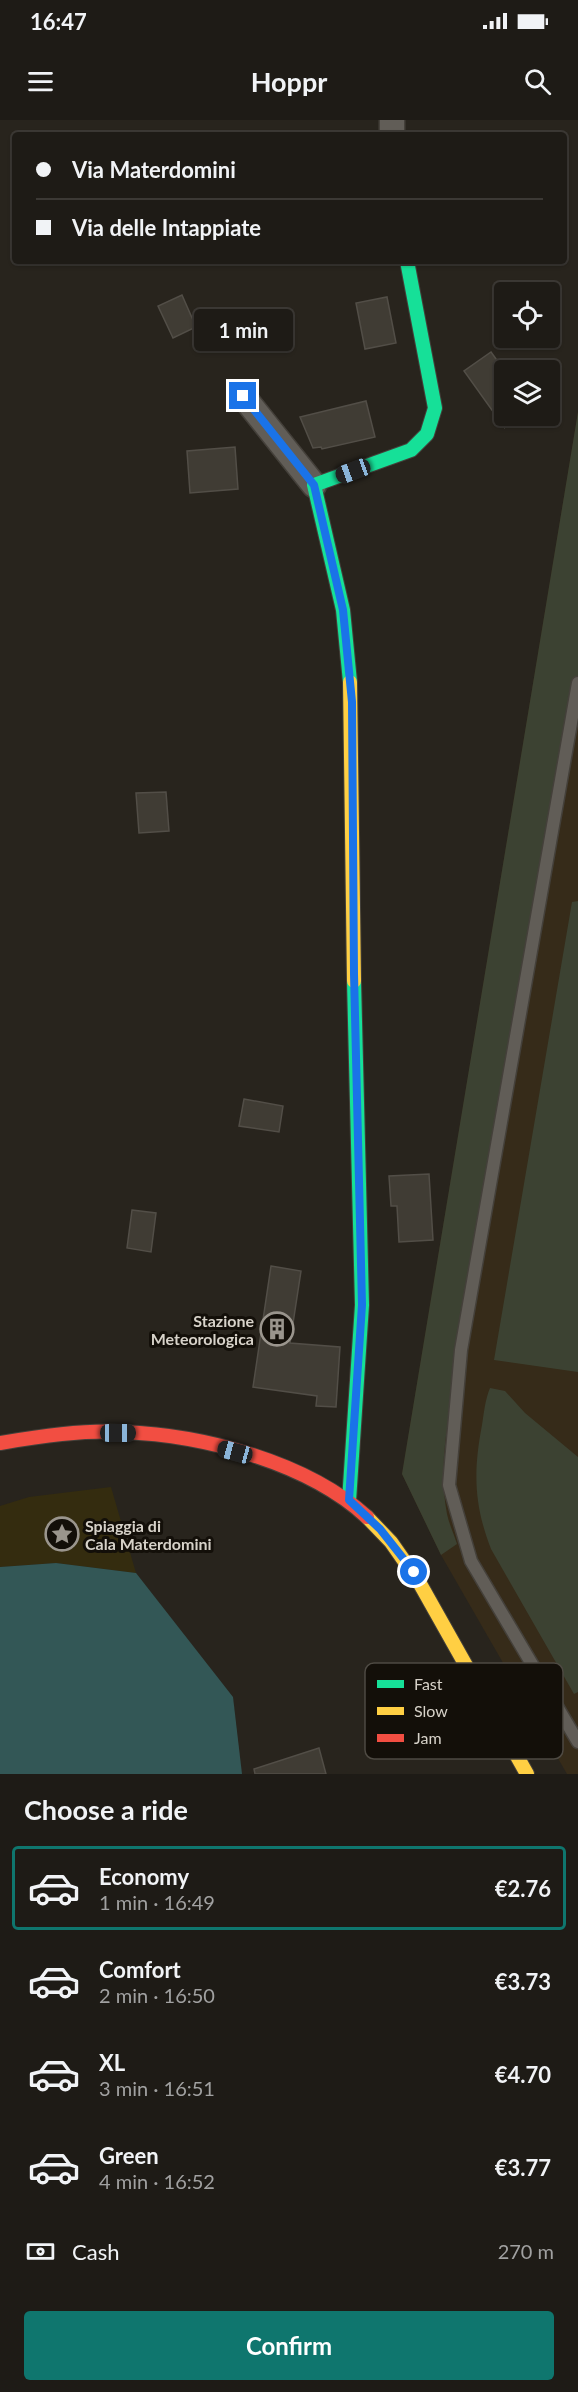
<!DOCTYPE html>
<html lang="en">
<head>
<meta charset="utf-8">
<style>
	body { margin:0; font-family:Lato,sans-serif; background:#26241f; color:#f1f3f6; height:100vh; display:flex; flex-direction:column; font-size:22px; white-space:nowrap }
	* { box-sizing:border-box; margin:0 }
	p { font-size:20px; color:#a1a1a1 }
	.icon { flex:none; width:33px; height:33px; fill:none; stroke:currentColor; stroke-width:2; stroke-linecap:round; stroke-linejoin:round }
	.map { position:relative; height:1654px; overflow:hidden }
	.panel { display:flex; flex-direction:column; background:#1e1b16; flex:1 }
	.panel>* { flex:none }
	.banner { position:absolute; left:12px; top:12px; width:555px; height:132px; border-radius:6px; box-shadow:0 2px 4px #0004,0 0 0 2px #3c3935; display:grid; align-content:center; height:132px; padding:0 24px; background:#1e1b16 }
	.buttons { position:absolute; left:494px; top:162px; display:grid; gap:12px }
	.buttons a { display:grid; place-items:center; width:66px; height:66px; border-radius:6px; background:#1e1b16; box-shadow:0 2px 4px #0004,0 0 0 2px #3c3935; font-size:30px }
	.end { position:absolute; width:27px; height:27px; margin:-14px; border:8px solid #1a73e8; background:#fff; box-shadow:0 0 0 3px #fff }
	.from { border-radius:50% }
	.bubble { position:absolute; height:42px; border-radius:6px; background:#1e1b16; box-shadow:0 2px 4px #0004,0 0 0 2px #3c3935; font-size:20px; font-weight:700; line-height:42px; text-align:center }
	.car { position:absolute; width:18px; height:36px; margin:-18px -9px; border-radius:8px; box-shadow:0 0 4px 2px #0007; background:linear-gradient(#222 24%,#8ab4d8 0 40%,#222 0 76%,#8ab4d8 0 86%,#222 0) }
	.banner b { display:flex; align-items:center; gap:21px; height:57px; font-size:22px }
	.banner b+b { border-top:2px solid #3c3935 }
	.banner i { width:15px; height:15px; background:#f1f3f6 }
	ul { padding:0; list-style:none }
	li { display:flex; align-items:center; gap:18px; height:84px; margin:0 12px 9px; padding:0 12px; border:3px solid transparent; border-radius:6px }
	li div { flex:1 }
	li b { display:block; font-size:22px }
	li em { font-style:normal; font-weight:700 }
	li.active { border-color:#0f766e }
	li>.icon { width:54px; height:54px; stroke-width:1.5 }
	h2 { padding:0 24px; font-size:27px; line-height:72px }
	.pay { display:flex; align-items:center; gap:15px; height:66px; padding:0 24px; font-size:22px }
	.pay p { margin-inline-start:auto }
	.action { display:flex; gap:12px; margin-top:auto; padding:12px 24px }
	.action a { flex:1; height:69px; border-radius:6px; background:#0f766e; color:#fff; font-size:24px; font-weight:700; line-height:69px; text-align:center }
	.status { display:flex; justify-content:space-between; align-items:center; height:42px; padding:0 30px; background:#1e1b16; direction:ltr }
	.status svg { height:16px; fill:currentColor }
	header { display:flex; justify-content:space-between; align-items:center; height:78px; padding:0 24px; background:#1e1b16; font-size:27px; font-weight:700 }
	.map>svg:first-child { display:block }
	.built { fill:#362b19 }
	.green { fill:#3c4232 }
	.sand { fill:#342c0f }
	.water { fill:#335756 }
	.building { fill:#403c34; stroke:#524e47; stroke-width:1.5 }
	.lines { fill:none; stroke-linecap:round; stroke-linejoin:round }
	.lane-casing { stroke:#44403a; stroke-width:15 }
	.street-casing { stroke:#44403a; stroke-width:27 }
	.fast-casing { stroke:#44403a; stroke-width:16 }
	.slow-casing { stroke:#44403a; stroke-width:16 }
	.jam-casing { stroke:#44403a; stroke-width:16 }
	.lane { stroke:#615d57; stroke-width:12 }
	.street { stroke:#615d57; stroke-width:24 }
	.fast { stroke:#16e098; stroke-width:14 }
	.slow { stroke:#ffcf43; stroke-width:14 }
	.jam { stroke:#f24e42; stroke-width:14 }
	.route { stroke:#1a73e8; stroke-width:8 }
	.labels { text-anchor:middle; dominant-baseline:central; stroke-width:6; stroke-linejoin:round; paint-order:stroke }
	.poi-label { font-size:16px; font-weight:bold; fill:#d7d2c9; stroke:#130f09; text-anchor:end }
	.key { fill:#130f09; stroke:#4e4a43; stroke-width:1.5 }
	.key-label { font-size:16px; fill:#d7d2c9 }
</style>
</head>
<body>
<div class="status"><b>16:47</b><svg viewBox="0 0 49 12"><path d="M0 12V9h3v3zM5 12V6h3v6zM10 12V3h3v9zM15 12V0h3v12zM26 1h20v11H26zM47 4h2v5h-2z"/></svg></div>
<header><svg class="icon" aria-label="menu" viewBox="0 0 24 24"><path d="M4 6h16M4 12h16M4 18h16"/></svg>Hoppr<svg class="icon" aria-label="search" viewBox="0 0 24 24"><circle cx="10" cy="10" r="6"/><path d="M15 15l6 6"/></svg></header>
<div class="map">
<svg width="578" height="1654" viewBox="0 0 578 1654">
	<rect width="100%" height="100%" fill="#28241d"/>
	<path class="built" d="M578 292V1654H567L441 1435 402 1354Z"/>
	<path class="green" d="M578 292V558L464 1220C453 1277 436 1336 447 1394 449 1404 454 1414 457 1424L441 1435 402 1354Z
		M578 781V1252L494 1240 572 782Z
		M490 1268 505 1271 525 1293 578 1337V1572L574 1574 491 1429C474 1385 473 1352 482 1305 484 1293 485 1280 490 1268Z"/>
	<path class="sand" d="M111 1367 136 1453 56 1443 0 1447V1386L29 1377Z"/>
	<path class="water" d="M56 1443 136 1453 233 1577 242 1654H0V1447Z"/>
	<path class="building" d="M182 175 196 207 173 218 158 186Z
		M387 177 396 223 365 229 356 183Z
		M491 232 504 250V307L464 251Z
		M366 281 375 317 322 329 321 327 313 328 300 297Z
		M235 327 238 369 190 373 187 331Z
		M166 672 169 711 139 713 136 673Z
		M244 979 283 986 279 1012 239 1006Z
		M429 1054 433 1120 399 1122 397 1086H391L389 1056Z
		M132 1090 156 1093 151 1132 127 1128Z
		M271 1146 301 1151 290 1223 340 1227 336 1287 316 1286 317 1276 253 1267Z
		M319 1628 326 1654H255L254 1649Z"/>
	<g class="lines">
		<g class="lane-casing">
			<path id="lane" d="M578 563 461 1230 449 1365 471 1441 578 1622"/>
		</g>
		<g class="street-casing">
			<path id="street" d="M392 15V0
				M243 276 314 365"/>
		</g>
		<g class="fast-casing">
			<path id="fast" d="M350 562 343 490 314 365 411 330 427 314 435 288 407 141
				M349 1381 362 1185 354 861"/>
		</g>
		<g class="slow-casing">
			<path id="slow" d="M350 562 354 861
				M367 1397 391 1422 419 1462 527 1654"/>
		</g>
		<g class="jam-casing">
			<path id="jam" d="M0 1323C41 1316 82 1310 123 1312 203 1315 307 1342 367 1397"/>
		</g>
		<use href="#lane" class="lane"/>
		<use href="#street" class="street"/>
		<use href="#fast" class="fast"/>
		<use href="#slow" class="slow"/>
		<use href="#jam" class="jam"/>
	</g>
	<g class="lines">
		<path class="route" d="M243 276 314 365 343 490 352 582 354 854 362 1185 349 1380 380 1409 414 1452"/>
	</g>
	<defs>
		<g id="building-ring" transform="scale(1.725)"><circle r="9.5" fill="#130f09" stroke="#9a958d" stroke-width="1.5"/><path d="M-4-6H4V6H1V3H-1V6H-4ZM-2.5-4.3h1.7v1.8h-1.7ZM.8-4.3h1.7v1.8H.8ZM-2.5-1h1.7V.8h-1.7ZM.8-1h1.7V.8H.8Z" fill="#9a958d"/></g>
		<g id="sight-ring" transform="scale(1.725)"><circle r="9.5" fill="#130f09" stroke="#9a958d" stroke-width="1.5"/><path d="M0-6L1.8-2.2L6-1.7L2.9 1.2L3.7 5.4L0 3.3L-3.7 5.4L-2.9 1.2L-6-1.7L-1.8-2.2Z" fill="#9a958d"/></g>
	</defs>
	<g fill-rule="evenodd">
		<use href="#building-ring" x="277" y="1209"/>
		<use href="#sight-ring" x="62" y="1414"/>
	</g>
	<g class="labels">
		<g class="poi-label">
			<text x="254" y="1200">Stazione<tspan x="254" dy="18">Meteorologica</tspan></text>
			<text x="85" y="1405" text-anchor="start">Spiaggia di<tspan x="85" dy="18">Cala Materdomini</tspan></text>
		</g>
	</g>
	<rect x="365" y="1543" width="198" height="96" rx="9" class="key"/>
	<rect x="377" y="1560" width="27" height="8" fill="#16e098"/>
	<rect x="377" y="1587" width="27" height="8" fill="#ffcf43"/>
	<rect x="377" y="1614" width="27" height="8" fill="#f24e42"/>
	<g class="key-label">
		<text x="414" y="1570">Fast</text>
		<text x="414" y="1597">Slow</text>
		<text x="414" y="1624">Jam</text>
	</g>
</svg>
<div class="buttons">
<a><svg class="icon" aria-label="locate" viewBox="0 0 24 24"><circle cx="12" cy="12" r="6"/><path d="M12 2v4M12 18v4M2 12h4M18 12h4"/></svg></a>
<a><svg class="icon" aria-label="layers" viewBox="0 0 24 24"><path d="M12 4l9 5-9 5-9-5zM3 14l9 5 9-5"/></svg></a>
</div>
<i class="end from" style="left:414px;top:1452px"></i>
<i class="end" style="left:243px;top:276px"></i>
<div class="bubble" style="left:194px;top:189px;width:99px">1 min</div>
<i class="car" style="left:353px;top:351px;rotate:250deg"></i>
<i class="car" style="left:118px;top:1313px;rotate:90deg"></i>
<i class="car" style="left:235px;top:1332px;rotate:285deg"></i>
<div class="banner">
<b><i class="from"></i>Via Materdomini</b>
<b><i></i>Via delle Intappiate</b>
</div>
</div>
<section class="panel">
<h2>Choose a ride</h2>
<ul>
<li class="active"><svg class="icon" aria-label="car" viewBox="0 0 24 24"><path d="M5 17H2v-5l4-1 3-4h7l3 4 3 1v5h-3M9 17h6M6 11h13"/><circle cx="7" cy="17" r="2"/><circle cx="17" cy="17" r="2"/></svg><div><b>Economy</b><p>1 min · 16:49</p></div><em>€2.76</em></li>
<li><svg class="icon" aria-label="car" viewBox="0 0 24 24"><path d="M5 17H2v-5l4-1 3-4h7l3 4 3 1v5h-3M9 17h6M6 11h13"/><circle cx="7" cy="17" r="2"/><circle cx="17" cy="17" r="2"/></svg><div><b>Comfort</b><p>2 min · 16:50</p></div><em>€3.73</em></li>
<li><svg class="icon" aria-label="car" viewBox="0 0 24 24"><path d="M5 17H2v-5l4-1 3-4h7l3 4 3 1v5h-3M9 17h6M6 11h13"/><circle cx="7" cy="17" r="2"/><circle cx="17" cy="17" r="2"/></svg><div><b>XL</b><p>3 min · 16:51</p></div><em>€4.70</em></li>
<li><svg class="icon" aria-label="car" viewBox="0 0 24 24"><path d="M5 17H2v-5l4-1 3-4h7l3 4 3 1v5h-3M9 17h6M6 11h13"/><circle cx="7" cy="17" r="2"/><circle cx="17" cy="17" r="2"/></svg><div><b>Green</b><p>4 min · 16:52</p></div><em>€3.77</em></li>
</ul>
<div class="pay"><svg class="icon" aria-label="cash" viewBox="0 0 24 24"><path d="M3 7h18v10H3z"/><circle cx="12" cy="12" r="2"/></svg>Cash<p>270 m</p></div>
<div class="action"><a>Confirm</a></div>
</section>
</body>
</html>
